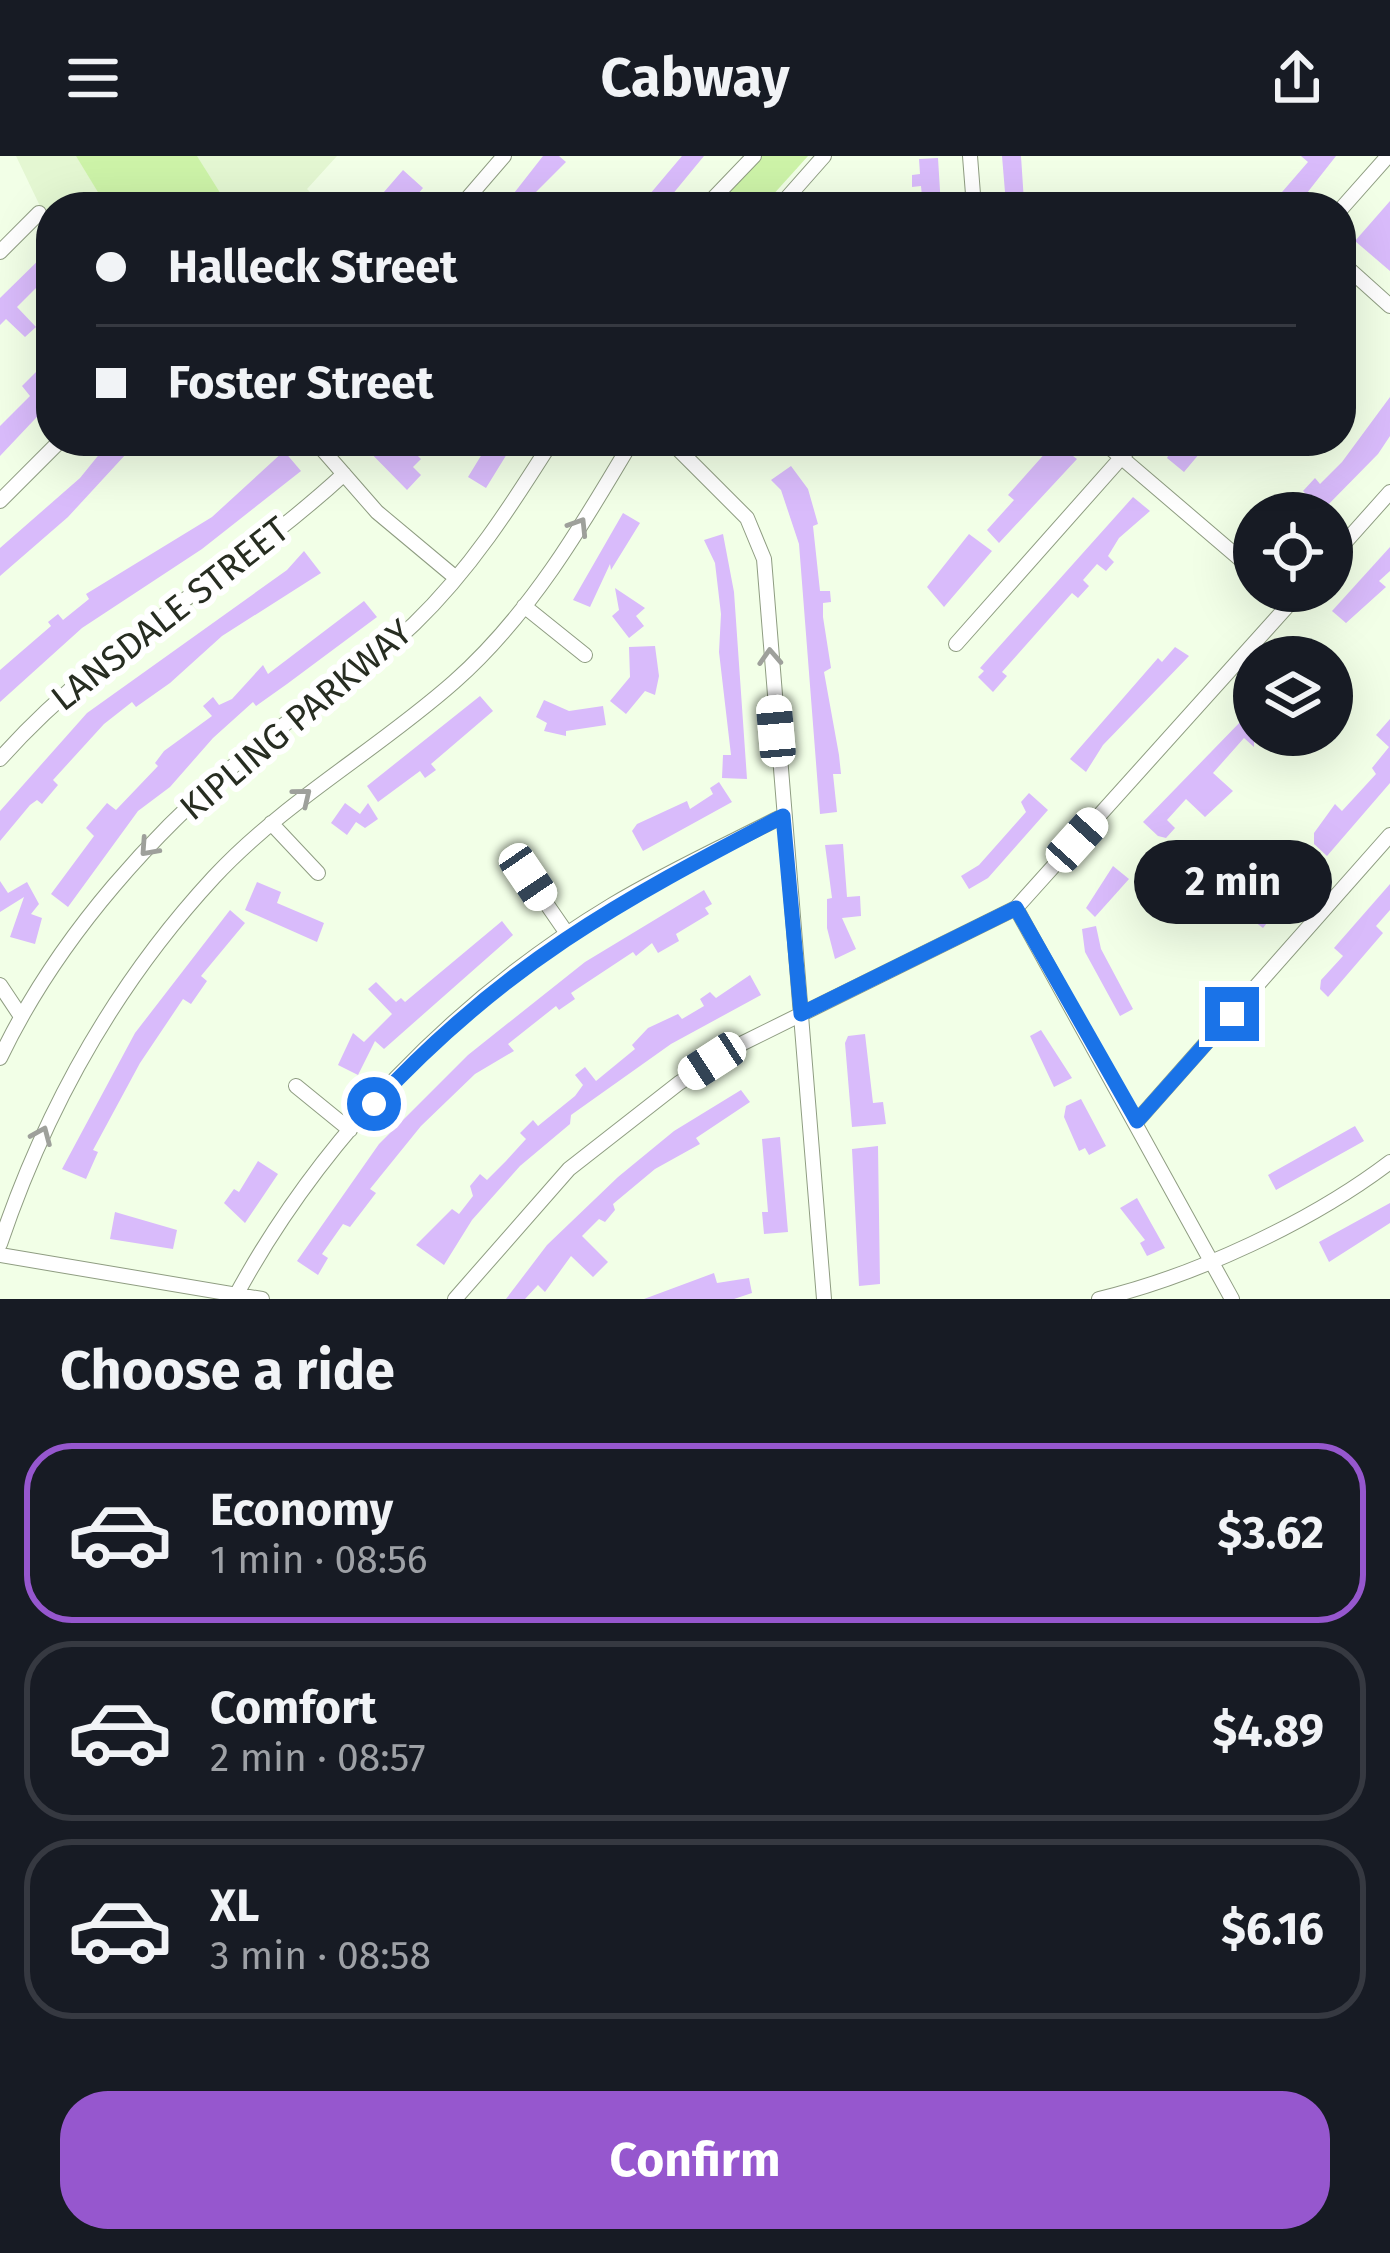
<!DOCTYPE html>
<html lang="en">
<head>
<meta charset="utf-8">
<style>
	body { margin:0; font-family:"Fira Sans",sans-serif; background:#242831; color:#f1f3f6; height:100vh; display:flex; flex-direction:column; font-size:45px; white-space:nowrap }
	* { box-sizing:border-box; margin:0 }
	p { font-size:39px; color:#9ea1a6 }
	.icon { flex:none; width:66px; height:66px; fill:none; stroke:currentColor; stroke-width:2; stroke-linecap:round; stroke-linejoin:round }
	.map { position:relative; height:1143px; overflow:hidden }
	.details { display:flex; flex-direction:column; background:#171b24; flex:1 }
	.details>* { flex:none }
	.guide { position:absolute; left:36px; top:36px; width:1320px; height:264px; border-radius:48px; box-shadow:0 12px 48px #0002; display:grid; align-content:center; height:264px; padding:0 60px; background:#171b24 }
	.buttons { position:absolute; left:1233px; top:336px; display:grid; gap:24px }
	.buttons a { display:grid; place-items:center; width:120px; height:120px; border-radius:50%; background:#171b24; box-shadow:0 12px 48px #0002; font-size:60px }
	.end { position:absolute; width:54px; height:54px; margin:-27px; border:15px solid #1a73e8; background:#fff; box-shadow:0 0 0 6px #fff }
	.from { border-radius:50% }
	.bubble { position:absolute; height:84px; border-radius:42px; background:#171b24; box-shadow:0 12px 48px #0002; font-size:39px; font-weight:700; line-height:84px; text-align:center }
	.car { position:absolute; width:36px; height:72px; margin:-36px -18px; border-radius:15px; box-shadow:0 0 9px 3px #0007; background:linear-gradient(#fff 24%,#345 0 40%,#fff 0 76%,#345 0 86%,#fff 0) }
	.guide b { display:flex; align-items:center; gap:42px; height:114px; font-size:45px }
	.guide b+b { border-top:3px solid #363941 }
	.guide i { width:30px; height:30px; background:#f1f3f6 }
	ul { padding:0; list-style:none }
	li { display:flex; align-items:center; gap:36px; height:180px; margin:0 24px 18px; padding:0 36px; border:6px solid #363941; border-radius:48px }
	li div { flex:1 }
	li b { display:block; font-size:45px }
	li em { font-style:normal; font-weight:700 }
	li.selected { border-color:#9657ce }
	li>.icon { width:108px; height:108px; stroke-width:1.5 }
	h2 { padding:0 60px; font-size:54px; line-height:144px }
	.cta { display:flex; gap:24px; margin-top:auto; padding:24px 60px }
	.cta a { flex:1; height:138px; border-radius:48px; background:#9657ce; color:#fff; font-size:48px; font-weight:700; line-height:138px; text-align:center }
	header { display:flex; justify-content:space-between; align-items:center; height:156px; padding:0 60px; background:#171b24; font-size:54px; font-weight:700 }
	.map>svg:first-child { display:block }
	.built { fill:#e4f7d2 }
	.grass { fill:#cdf3a8 }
	.park { fill:url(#park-tufts) }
	.building { fill:#d9bbfb }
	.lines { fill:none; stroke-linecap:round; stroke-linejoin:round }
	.minor-casing { stroke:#8f9d82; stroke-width:16 }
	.minor { stroke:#fff; stroke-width:14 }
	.oneway { stroke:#9ea09b }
	.route { stroke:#1a73e8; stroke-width:15 }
	.labels { text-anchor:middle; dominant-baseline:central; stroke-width:12; stroke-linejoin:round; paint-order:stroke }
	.street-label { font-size:36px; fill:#272d21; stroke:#fff }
</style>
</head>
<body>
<header><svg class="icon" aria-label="menu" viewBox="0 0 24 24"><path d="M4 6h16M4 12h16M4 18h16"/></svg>Cabway<svg class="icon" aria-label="share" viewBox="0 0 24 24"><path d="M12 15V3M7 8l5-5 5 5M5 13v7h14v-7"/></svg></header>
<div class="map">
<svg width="1390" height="1143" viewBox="0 0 1390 1143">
	<defs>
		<pattern id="park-tufts" width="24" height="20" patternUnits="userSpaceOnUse" patternTransform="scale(3)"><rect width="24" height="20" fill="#cdf3a8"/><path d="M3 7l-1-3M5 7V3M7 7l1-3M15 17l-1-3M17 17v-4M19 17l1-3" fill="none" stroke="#b0d190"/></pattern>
	</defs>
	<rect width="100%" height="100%" fill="#f2ffe7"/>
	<path class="built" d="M16 0H337L307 33 325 51H51V73Z"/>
	<path class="grass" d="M76 0H197L229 51H107Z"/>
	<path class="park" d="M761 0H808L762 51H713Z"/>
	<path class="building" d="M543 0H559L566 6 521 51 511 41Z
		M682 0H704L662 51H639Z
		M1002 0H1021L1024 46 1006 48Z
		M1301 0H1336L1296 51H1286L1276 43 1308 6Z
		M938 2 941 51H923L921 30 912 31V19L920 18 919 3Z
		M403 14 423 32 412 45 407 41 398 51H371Z
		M1390 45V115L1355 85Z
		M51 92V117L17 151 36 171 25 181 6 163 0 169V142Z
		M43 209 51 217V246L0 300V270L30 240 22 230Z
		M1390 241V280L1378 298 1320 357H1293L1308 340 1303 335 1315 322 1320 328 1342 306Z
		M110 285H138L68 361 0 420V392L80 322Z
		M359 285H386L399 299 408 290 421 303 413 311 421 319 407 334Z
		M490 285H515L486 332 468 321Z
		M1056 285H1069L1078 293 1073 300 1077 303 999 387 987 374 1014 344 1008 339Z
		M1176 285H1210L1184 316 1167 302Z
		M284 295 301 315 202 393 82 472 0 546V514L51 470 48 466 58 458 63 464 89 443 86 438 212 361Z
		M791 310 808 333 818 368 813 370 820 435H830L831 446 823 447V461L831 512 824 516 839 599 841 618H833L837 656 820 658 799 388 781 334 771 324Z
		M1133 341 1150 355 1119 382 1108 400 1114 406 1106 415 1097 408 1083 424 1089 430 1078 442 1072 437 1002 516 1007 520 993 536 978 521 984 515 980 512Z
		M623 357 640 367 611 414 610 408 590 451 573 444Z
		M723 378 734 436 747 623 722 622 723 599H731L719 496 721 458 715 407 704 384Z
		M969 378 992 395 944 451 927 431Z
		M1390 391V415L1379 425 1386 431 1346 467 1332 455Z
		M304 395 321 417 222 480 170 527 136 551 132 546 104 568 53 624 58 629 42 648 37 644 30 649 0 685V655L87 557 287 414Z
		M615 432 645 452 636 460 644 470 629 482 612 460 619 454Z
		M364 445 377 461 287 528 256 550 253 546 213 582 170 631 138 655 68 751 51 738 94 680 86 672 107 647 116 654 158 610 155 607 164 595 212 560 203 550 213 541 219 549 232 543 263 509 268 518Z
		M655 490 659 520 655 539 645 535 626 558 610 545 630 521 629 491Z
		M1175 491 1189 500 1103 589 1086 616 1070 603 1158 502 1162 506Z
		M480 540 493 555 431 608 436 614 425 622 420 615 378 646 367 630Z
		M544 544 569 555 603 550 606 569 566 575V580L544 575 547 567 536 561Z
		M1246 560 1254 567V591L1244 582 1213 617 1233 635 1205 661 1186 643 1167 664 1175 672 1166 682 1158 680 1143 666Z
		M1390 563V627L1327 700 1314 688V677L1335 648 1342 655 1376 618 1372 612 1389 591 1376 579Z
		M719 626 732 646 643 695 632 675 637 668 687 645 690 653 713 638 710 632Z
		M1029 637 1048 654 988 722 969 733 961 720 979 709 1026 656 1021 646Z
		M345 647 360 658 368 647 378 663 365 672 356 666 347 679 331 667Z
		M843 688 847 741 860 740 861 760 842 762 856 793 835 803 827 772V743L832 742 825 689Z
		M1295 699 1311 711 1263 772 1242 756Z
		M1113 710 1129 723 1095 761 1086 752Z
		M0 725 8 737 27 726 39 748 31 758 42 762 35 788 10 781 24 741 0 756Z
		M257 726 281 736 277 747 324 767 317 786 245 754Z
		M1390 728V754L1376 770 1383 777 1328 841 1320 833 1321 824 1343 800 1334 792Z
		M704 734 712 748 705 752 709 758 676 778 679 785 658 797 652 787 636 800 633 796 571 837 575 843 559 854 556 850 508 888 514 895 475 918 421 970 370 1033 376 1037 350 1071 343 1068 322 1098 328 1102 318 1119 297 1105 379 988 468 899 585 806Z
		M230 754 245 767 201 820 207 825 191 848 183 843 140 907 93 994 98 996 86 1023 62 1013 135 877Z
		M502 765 513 779 384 893 375 885 358 919 338 909 353 877 364 886 392 858 368 833 376 826 396 846 401 842 405 846Z
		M1096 770 1101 793 1133 853 1120 860 1085 796 1082 773Z
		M750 819 761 839 671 888 571 959 570 968 520 1010 472 1064 444 1109 416 1089 452 1053 459 1058 473 1040 470 1030 480 1018 487 1024 506 1005 526 983 520 977 533 964 538 970 575 940 583 929 575 919 585 911 596 925 635 893 632 889 648 872 678 858 682 863 704 850 700 843 710 836 716 842Z
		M1041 874 1072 922 1054 931 1030 880Z
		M865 878 873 947 883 946 886 968 852 971 845 887 848 880Z
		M741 934 750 946 696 982 700 988 655 1013 613 1048 615 1054 605 1066 599 1063 582 1080 608 1106 593 1121 571 1100 545 1136 538 1129 525 1143H506L547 1089 618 1021 674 975Z
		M1081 943 1106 990 1089 999 1085 992 1079 995 1064 961 1066 950Z
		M1355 970 1364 985 1276 1034 1268 1019Z
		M780 981 788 1076 764 1078 762 1056H768L762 983Z
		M878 990 880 1128 859 1130 852 993Z
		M258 1005 278 1018 245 1067 224 1047 234 1033 239 1036Z
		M1137 1042 1165 1092 1147 1100 1140 1087 1145 1084 1120 1052Z
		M1390 1047V1067L1329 1106 1319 1086Z
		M115 1056 177 1074 173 1093 110 1083Z
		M714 1117 717 1127 749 1122 752 1137 734 1143H644Z"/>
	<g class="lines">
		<g class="minor-casing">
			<path id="minor" d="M970 0 974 51
				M460 51 504 0
				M705 51 754 0
				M779 51 824 0
				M1341 53 1388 0
				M0 96 39 57
				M1341 106 1390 150
				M315 285 377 356 456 422
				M670 285 747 362 764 403 824 1143
				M1102 285 1254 415
				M0 345 60 285
				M1332 401 1390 336
				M524 450 585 499
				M956 488 1136 285
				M0 603C104 486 230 423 344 318
				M271 667 318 717
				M528 721 568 779
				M1016 752 1232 1143
				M0 829 20 859
				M0 902C59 779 157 671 262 586 312 545 368 512 414 468 470 414 511 350 552 285
				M296 930 350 974
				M1137 965 1390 679
				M0 1088C46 952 116 827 214 721 285 645 376 595 454 526 529 460 582 370 632 285
				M0 1099 262 1143
				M234 1143C320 983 456 843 612 749 667 716 726 689 783 660
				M455 1143 569 1013 679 927 743 887 1016 752 1301 435
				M1099 1143C1195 1120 1311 1066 1390 1006"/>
		</g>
		<use href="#minor" class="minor"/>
	</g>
	<defs><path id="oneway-chevron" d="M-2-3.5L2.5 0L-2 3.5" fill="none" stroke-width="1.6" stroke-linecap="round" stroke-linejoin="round" transform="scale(3)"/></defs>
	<g class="oneway">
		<use href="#oneway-chevron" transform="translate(579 370) rotate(-58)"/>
		<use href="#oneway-chevron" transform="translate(770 501) rotate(-93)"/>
		<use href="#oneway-chevron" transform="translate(303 640) rotate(-39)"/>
		<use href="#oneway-chevron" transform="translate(148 692) rotate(132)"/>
		<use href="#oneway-chevron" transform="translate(42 979) rotate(-67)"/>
	</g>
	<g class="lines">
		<path class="route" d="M374 948C504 808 618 746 783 660L801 858 1016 752 1137 965 1232 858"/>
	</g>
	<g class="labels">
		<g class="street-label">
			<text transform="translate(170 458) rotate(-38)">LANSDALE STREET</text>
			<text transform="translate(296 564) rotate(-40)">KIPLING PARKWAY</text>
		</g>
	</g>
</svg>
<div class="buttons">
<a><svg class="icon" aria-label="locate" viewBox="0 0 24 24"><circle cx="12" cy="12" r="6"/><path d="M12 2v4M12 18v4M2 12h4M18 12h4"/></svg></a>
<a><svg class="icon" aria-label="layers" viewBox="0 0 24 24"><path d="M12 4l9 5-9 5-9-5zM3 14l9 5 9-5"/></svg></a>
</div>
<i class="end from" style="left:374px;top:948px"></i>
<i class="end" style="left:1232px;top:858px"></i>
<div class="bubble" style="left:1134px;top:684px;width:198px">2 min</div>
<i class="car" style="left:776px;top:575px;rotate:355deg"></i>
<i class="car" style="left:1077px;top:684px;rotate:42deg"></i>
<i class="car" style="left:528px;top:721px;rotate:146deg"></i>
<i class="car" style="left:712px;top:905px;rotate:237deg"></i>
<div class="guide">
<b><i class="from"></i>Halleck Street</b>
<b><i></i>Foster Street</b>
</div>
</div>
<section class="details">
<h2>Choose a ride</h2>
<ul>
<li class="selected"><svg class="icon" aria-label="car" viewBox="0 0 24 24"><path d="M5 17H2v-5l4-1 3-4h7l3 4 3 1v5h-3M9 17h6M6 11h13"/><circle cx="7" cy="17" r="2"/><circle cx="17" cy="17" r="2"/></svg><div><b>Economy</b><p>1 min · 08:56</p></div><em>$3.62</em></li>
<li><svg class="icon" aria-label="car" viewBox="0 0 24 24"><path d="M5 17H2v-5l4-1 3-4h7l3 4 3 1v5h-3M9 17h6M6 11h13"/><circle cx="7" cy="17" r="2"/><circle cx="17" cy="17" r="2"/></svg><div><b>Comfort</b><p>2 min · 08:57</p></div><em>$4.89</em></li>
<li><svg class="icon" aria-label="car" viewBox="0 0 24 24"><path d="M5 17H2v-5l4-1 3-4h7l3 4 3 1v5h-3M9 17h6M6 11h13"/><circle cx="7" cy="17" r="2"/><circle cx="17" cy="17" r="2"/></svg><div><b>XL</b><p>3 min · 08:58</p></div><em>$6.16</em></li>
</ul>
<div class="cta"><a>Confirm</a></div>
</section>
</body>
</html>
